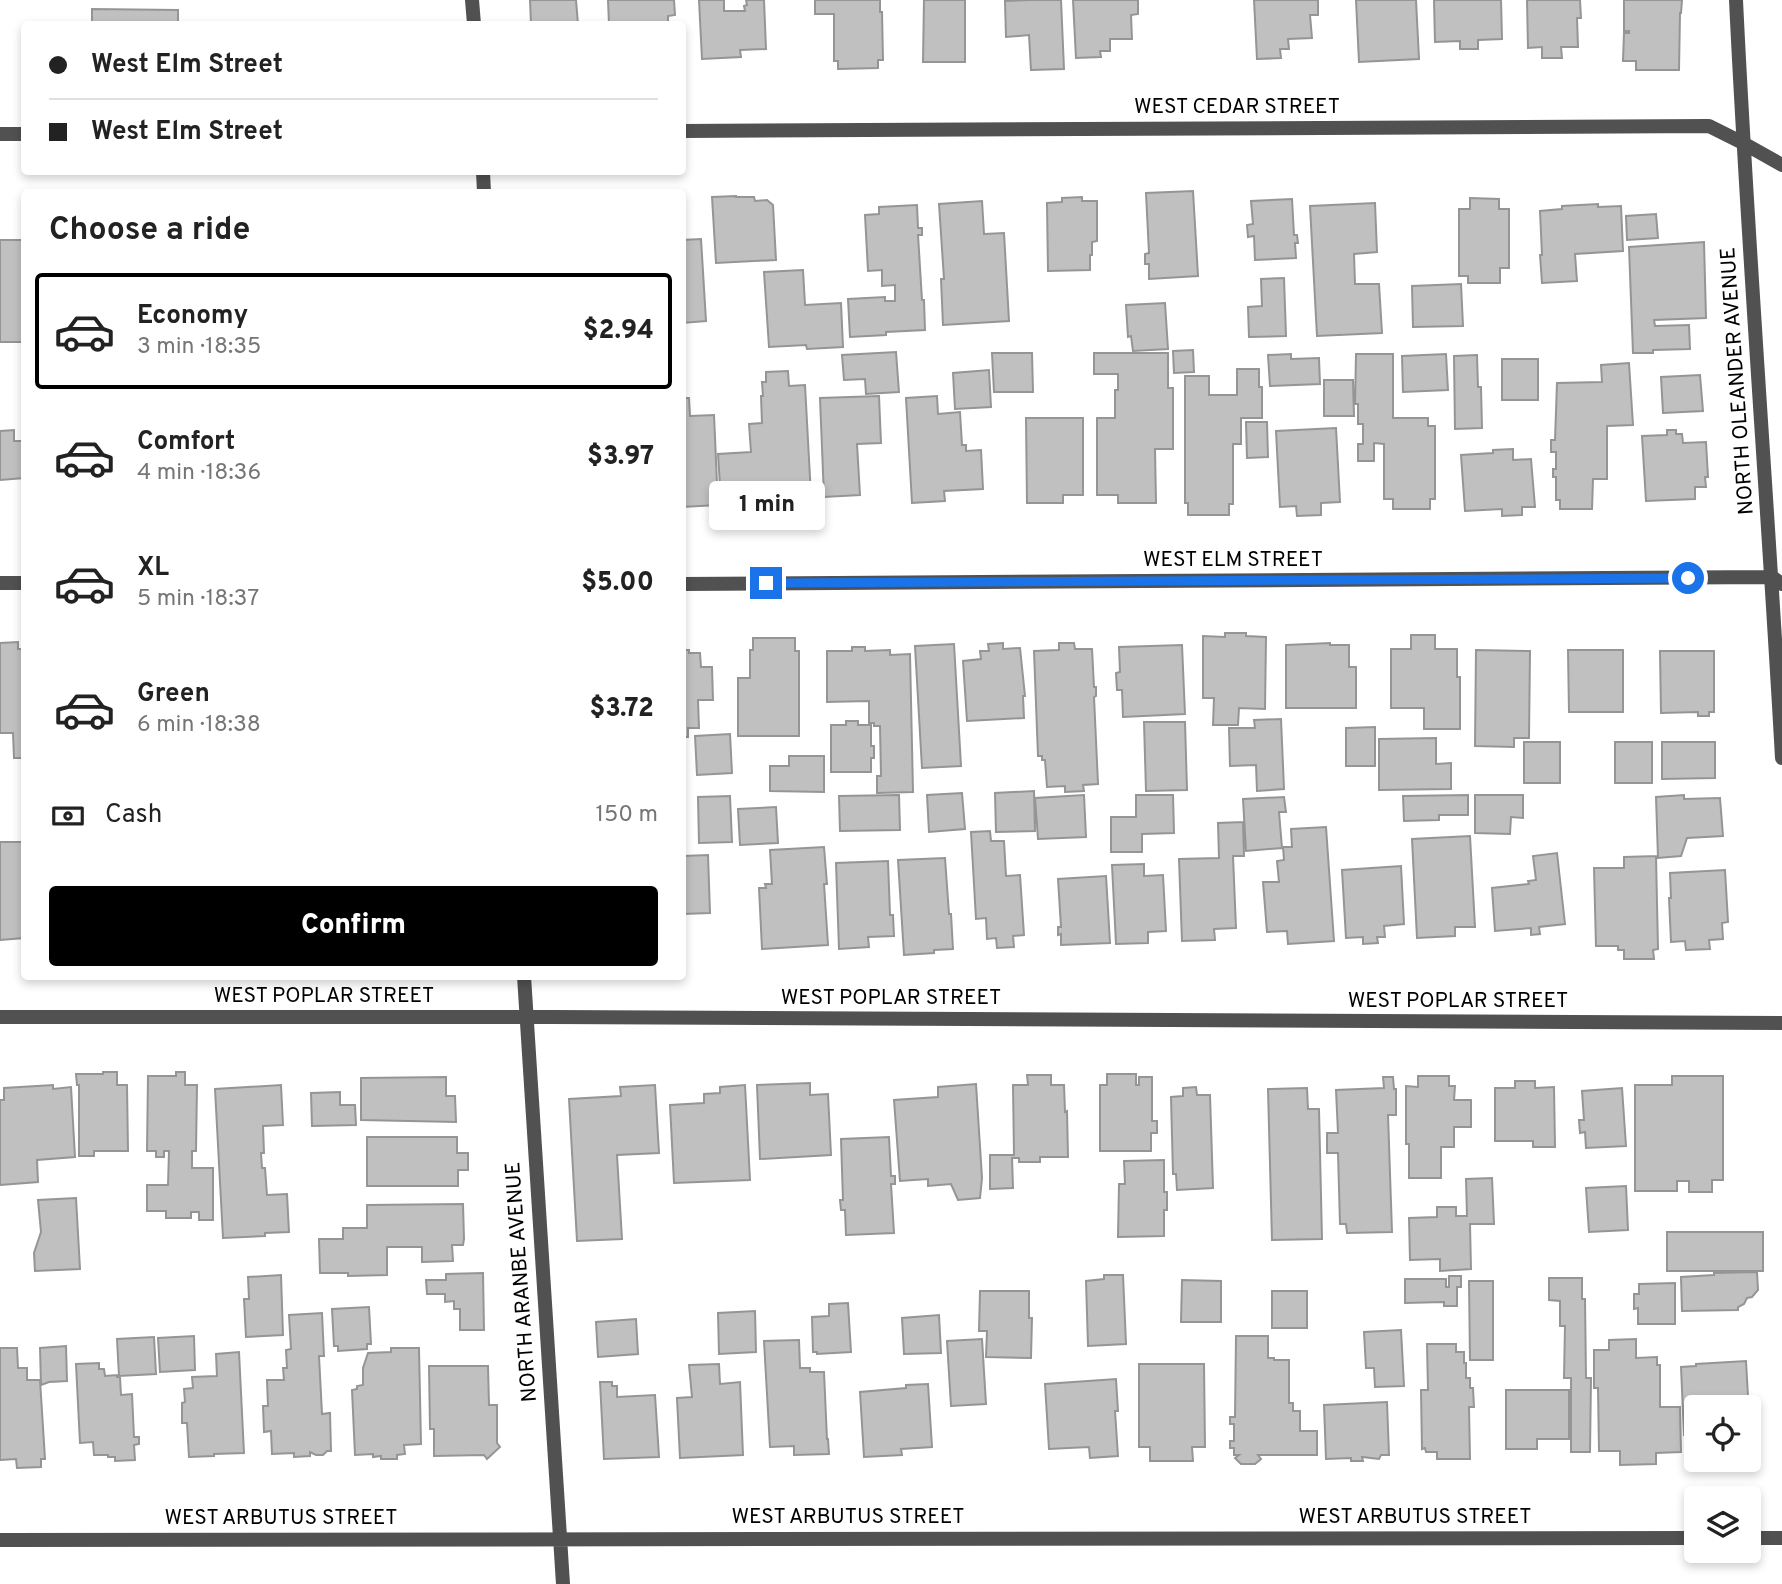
<!DOCTYPE html>
<html lang="en">
<head>
<meta charset="utf-8">
<style>
	body { margin:0; font-family:Overpass,sans-serif; background:#f6f6f6; color:#222; height:100vh; display:flex; flex-direction:column; font-size:26px; white-space:nowrap }
	* { box-sizing:border-box; margin:0 }
	p { font-size:23px; color:#767676 }
	.icon { flex:none; width:38px; height:38px; fill:none; stroke:currentColor; stroke-width:2; stroke-linecap:round; stroke-linejoin:round }
	.map { position:relative; flex:1; overflow:hidden }
	.details { position:absolute; left:21px; top:189px; width:665px; height:791px; display:flex; flex-direction:column; background:#fff; border-radius:7px; box-shadow:0 4px 10px #0003 }
	.details>* { flex:none }
	.guide { position:absolute; left:21px; top:21px; width:665px; height:154px; border-radius:7px; box-shadow:0 4px 10px #0003; display:grid; align-content:center; height:154px; padding:0 28px; background:#fff }
	.fabs { position:absolute; left:1684px; top:1395px; display:grid; gap:14px }
	.fabs a { display:grid; place-items:center; width:77px; height:77px; border-radius:7px; background:#fff; box-shadow:0 4px 10px #0003; font-size:35px }
	.end { position:absolute; width:32px; height:32px; margin:-16px; border:9px solid #1a73e8; background:#fff; box-shadow:0 0 0 4px #fff }
	.from { border-radius:50% }
	.bubble { position:absolute; height:49px; border-radius:7px; background:#fff; box-shadow:0 4px 10px #0003; font-size:23px; font-weight:800; line-height:49px; text-align:center }
	.guide b { display:flex; align-items:center; gap:24px; height:66px; font-size:26px }
	.guide b+b { border-top:2px solid #e0e0e0 }
	.guide i { width:18px; height:18px; background:#222 }
	ul { padding:0; list-style:none }
	li { display:flex; align-items:center; gap:21px; height:116px; margin:0 14px 10px; padding:0 14px; border:4px solid transparent; border-radius:7px }
	li div { flex:1 }
	li b { display:block; font-size:26px }
	li em { font-style:normal; font-weight:800 }
	li.on { border-color:#000 }
	li>.icon { width:63px; height:63px; stroke-width:1.5 }
	h2 { padding:0 28px; font-size:32px; line-height:84px }
	.pay { display:flex; align-items:center; gap:18px; height:77px; padding:0 28px; font-size:26px }
	.pay p { margin-inline-start:auto }
	.action { display:flex; gap:14px; margin-top:auto; padding:14px 28px }
	.action a { flex:1; height:80px; border-radius:7px; background:#000; color:#fff; font-size:28px; font-weight:800; line-height:80px; text-align:center }
	.map>svg:first-child { display:block }
	.building { fill:#c0c0c0; stroke:#959595; stroke-width:2 }
	.lines { fill:none; stroke-linecap:round; stroke-linejoin:round }
	.street { stroke:#515151; stroke-width:14 }
	.route { stroke:#1a73e8; stroke-width:9 }
	.labels { text-anchor:middle; dominant-baseline:central; stroke-width:5; stroke-linejoin:round; paint-order:stroke }
	.street-label { font-size:21px; fill:#000; stroke:#fff }
</style>
</head>
<body>
<div class="map">
<svg width="1782" height="1584" viewBox="0 0 1782 1584">
	<rect width="100%" height="100%" fill="#fff"/>
	<path class="building" d="M530 0H576L578 24H531Z
		M608 0H674L675 15 668 16V24H609Z
		M699 0H724V11H745L744 6 747 5 746 0H764L766 49 740 50 741 57 702 59Z
		M815 0H880V12H882L883 60H878V68L838 69V61H834V14H815Z
		M924 0H965V62H923Z
		M1031 0H1061L1064 69 1031 70 1029 35 1006 37 1005 1Z
		M1073 0H1138V14L1131 15 1132 39H1110V51H1100L1101 57 1076 58Z
		M1254 0H1318V15H1310L1312 38 1288 39 1289 49H1280L1281 58 1257 59Z
		M1356 0H1416L1419 59 1359 62Z
		M1434 0H1501L1502 39 1478 40V49H1460V41L1435 42Z
		M1527 0H1580L1581 18H1577L1578 47H1561L1562 58H1542V47L1528 48Z
		M1624 0H1682L1681 13H1680L1679 70H1636V61H1623L1624 33H1629V31H1624Z
		M92 9 178 10V24H92Z
		M1193 191 1198 276 1149 279V264H1145V254L1149 253 1146 193Z
		M736 196V197H754L755 201 767 200 773 205 776 260 716 263 712 197Z
		M1082 197V201H1097V241L1092 242V255H1090V270L1048 271 1047 203 1062 202V198Z
		M1470 198 1499 199V209H1509V268H1500V283H1468V276H1459V209H1470Z
		M1292 199 1294 235H1297L1298 243H1295L1296 258 1255 260 1254 236 1248 237 1247 225 1253 224 1251 201Z
		M982 201 984 234 1004 233 1009 321 943 325 941 279H944L939 204Z
		M1375 203 1377 252 1354 254 1355 284H1379L1382 333 1317 336 1310 206Z
		M1598 204V207L1621 206 1623 251 1575 254 1577 281 1542 283 1540 255H1542L1540 211 1562 209V206Z
		M917 205 918 228H922V235H918L922 300H924L925 330 886 332V335L850 337 848 299 885 297V301H895V285L882 286V270L868 271 865 215 879 214V207Z
		M1656 214 1658 238 1627 240 1626 216Z
		M701 239 706 321 682 323V240Z
		M0 240H24V342H0Z
		M1704 242 1706 318 1654 320 1655 326 1689 325 1690 349 1653 350V353H1633L1629 247Z
		M803 270 805 305 841 303 843 347 807 349 806 345 769 347 764 272Z
		M1284 278 1286 336 1249 337 1248 307 1262 306 1261 279Z
		M1461 284 1463 326 1413 327 1412 286Z
		M1165 303 1168 349 1133 351 1131 336 1128 337 1126 305Z
		M1193 350 1194 372 1174 373 1173 351Z
		M896 352 899 392 866 394 865 379 844 380 842 355Z
		M992 353H1032L1033 392H994Z
		M1094 353H1168V388H1173V449H1155L1156 503H1118V495H1097V418H1115V390H1118V374H1094Z
		M1291 354V359L1319 358 1320 384 1270 386 1268 355Z
		M1356 354H1393V418H1428V426H1435V499H1430V509H1393V499H1384V444L1374 443V461H1358V444H1363V424H1358V404H1355Z
		M1446 354 1448 390 1403 392 1402 356Z
		M1477 355 1478 387H1481L1482 428 1455 429 1454 356Z
		M1502 359H1538V400H1502Z
		M1629 363 1633 425 1607 426V479H1593L1592 509H1560V500H1556V477H1553V469H1556V452H1551V440H1555L1557 383 1602 382 1601 365Z
		M1237 369H1259V387H1262V418H1241V444H1233V504H1229V515H1188V503H1185V376H1209V395H1237Z
		M989 370 991 407 955 409 953 373Z
		M788 371 789 386 805 385 811 496 721 501 718 454 751 452 749 424 762 423 761 396H763L762 382H766V372Z
		M1700 375 1703 411 1663 413 1661 377Z
		M1324 380H1353L1354 416H1324Z
		M879 396 881 443 857 444 860 495 824 497 820 398Z
		M937 396 938 414 960 412 962 445H966V451L981 450 983 489 944 491 945 501 912 503 906 398Z
		M682 398H689L690 416 714 415 718 505 682 507Z
		M1026 418H1083V495H1063V503H1027Z
		M1246 422H1267L1268 457 1247 458Z
		M1336 428 1340 502 1321 503V515L1297 516 1296 506 1280 507 1276 431Z
		M14 430V441H24V478L0 480V431Z
		M1667 430H1676V434H1682L1683 443 1706 442 1708 477H1705L1706 487H1695V499L1646 501 1642 436 1667 435Z
		M1513 449V460L1531 459 1535 507H1522V515L1502 516V509L1465 511 1461 455 1493 453V450Z
		M1225 633H1246V636L1266 637 1265 709 1239 708 1238 725H1213L1214 698H1203V636L1225 637Z
		M1411 635H1435V649H1457V677H1460V729H1424V708H1391V649H1411Z
		M753 638H795V651H799V736H738V678H750V650H753Z
		M18 642V649H24V758H14L13 733H0V643Z
		M1003 643V649L1020 648 1025 696H1023L1024 718 967 721 963 661 981 659 980 651H989L988 644Z
		M1059 643H1074L1075 649H1092L1094 687H1096V696L1094 697 1098 784 1083 785 1084 791 1065 792V786L1047 787 1045 760H1042V756H1038L1034 651 1059 650Z
		M1330 643V645H1349V667H1356V708H1286V645Z
		M954 644 961 766 922 768 915 646Z
		M1182 645 1185 714 1123 717 1122 690H1117L1116 673 1120 672 1119 647Z
		M852 647H865V651L890 650V655L910 654 913 792 877 793V776H881L880 726H874V723H869V701L827 702V651H852Z
		M682 650H689V653H700L701 667H712L713 700H698L699 728H688V737H682Z
		M1476 650 1530 651 1529 738H1514V747L1475 746Z
		M1568 650H1623V712H1569Z
		M1660 651H1714V712H1709V716H1698V712L1661 713Z
		M1281 719 1284 789 1257 791 1256 765 1230 766 1229 728H1255L1254 720Z
		M846 721H858V725H871V746H874V758H871V772H831V725H846Z
		M1144 722H1185L1187 790 1146 791Z
		M1375 727V766H1346V728Z
		M730 734 732 773 697 775 695 736Z
		M1436 738V764L1451 763V789L1379 790V739Z
		M1524 742H1560V783H1524Z
		M1615 742H1652V783H1615Z
		M1662 742H1715V778L1662 779Z
		M789 756H824V792L770 791V766H789Z
		M1034 791 1035 831 996 832 995 793Z
		M962 793 965 829 929 832 927 795Z
		M899 795 900 830 840 831 839 796Z
		M1084 795 1086 837 1038 839 1035 798Z
		M1136 795H1173L1174 833 1142 834V852H1111V817H1136Z
		M1468 795V815H1439V820L1404 821 1403 796Z
		M1475 795H1523V818L1511 817 1510 834 1475 833Z
		M1684 795V799L1720 798 1723 836 1687 838 1681 856 1658 858 1656 797Z
		M730 796 732 842 699 843 698 797Z
		M1284 797 1286 812H1279L1282 848 1246 851 1243 799Z
		M776 807 778 843 740 845 738 809Z
		M1243 822 1244 856H1233L1236 928 1214 929 1215 940 1182 941 1179 859 1219 858 1218 823Z
		M1326 827 1334 941 1288 944 1287 931 1267 932 1263 882H1279L1277 861 1284 860 1283 847H1292L1291 829Z
		M990 831 991 841H1004L1006 876 1020 875 1024 935 1013 936 1014 947 997 948 996 938 987 939 986 918 976 919 971 832Z
		M1470 836 1475 927H1455V936L1417 938 1412 839Z
		M0 842H24V938L0 940Z
		M824 847 827 884H824L828 945 762 949 759 888H766L765 884H772L770 850Z
		M1557 853 1565 924 1539 927 1540 934 1531 935V928L1495 931 1492 888 1529 884 1528 881 1536 880 1533 856Z
		M682 854 683 856 708 855 710 913 682 914Z
		M1656 856 1658 949 1653 950 1654 959H1624V950H1618V946H1596L1594 868H1624V857Z
		M945 858 949 914H951L953 949 934 950V953L904 955 898 860Z
		M888 861 890 915H893L894 936 868 937 869 947 839 949 836 863Z
		M1144 864V876L1163 875 1166 931 1148 932V943L1116 944 1112 865Z
		M1401 866 1404 924 1384 926 1385 937H1377L1378 943 1363 944V937L1346 938 1342 870Z
		M1725 870 1728 922 1722 923 1723 939 1709 940 1710 949 1686 950 1685 941 1671 942 1669 898H1671L1670 873Z
		M1106 876 1110 943 1061 945V934L1058 935V927H1061L1058 879Z
		M103 1072H117V1085H127L128 1151H94V1156H79V1085H77L76 1074H103Z
		M176 1072H185V1085H197L196 1151H192V1168H213V1220H199V1212H191V1218H166V1211H147V1185H168L169 1151H164V1157H156V1151H147L148 1076H176Z
		M1107 1074H1136V1085H1139V1077H1152V1121H1157V1133H1151V1151H1100V1085H1107Z
		M1027 1075H1051V1085H1064L1065 1112 1067 1111 1068 1157H1040V1162H1019V1158H1012L1013 1188 990 1189V1155H1014L1013 1085H1028Z
		M1418 1076H1449V1086H1455L1454 1100H1471V1127H1454V1147H1441V1178H1409V1144H1406V1086L1418 1087Z
		M1672 1076H1723V1180H1712V1192H1689V1181H1677V1191H1635V1085H1672Z
		M446 1077V1096H455L456 1122 361 1120V1078Z
		M1383 1077H1393L1394 1089H1396V1115H1388L1392 1232 1347 1233 1346 1224H1340L1338 1153H1327V1133H1338L1336 1090 1384 1088Z
		M1515 1081H1535V1088L1554 1087 1555 1147H1533V1141H1495V1088H1515Z
		M810 1083V1095L828 1094 831 1155 760 1159 757 1085Z
		M976 1084 982 1178 980 1198 958 1200 951 1184 928 1186V1179L900 1181 894 1100 938 1097V1087Z
		M53 1085V1089L71 1087 75 1157 37 1160 38 1182 0 1185V1100H4V1088Z
		M281 1085 283 1125 263 1126 264 1153H261L262 1168H265L267 1195 287 1194 289 1232 265 1233V1236L223 1238 215 1089Z
		M655 1085 659 1153 617 1155 622 1239 577 1241 569 1099 621 1096 620 1087Z
		M745 1085 750 1180 674 1183 670 1105 704 1103V1094L720 1093V1087Z
		M1196 1087 1197 1095H1210L1213 1188 1177 1190 1176 1174H1173L1171 1097 1183 1096V1088Z
		M1307 1088 1308 1109H1319L1322 1239 1272 1240 1268 1089Z
		M1622 1088 1626 1146 1586 1148 1585 1132 1580 1133 1579 1120H1584L1582 1091Z
		M340 1092V1105H355L356 1125 312 1126 311 1093Z
		M367 1137H457V1153H468V1170H458V1186H367Z
		M889 1137 891 1176H895V1184H891L894 1233 846 1235 845 1210H841L840 1200H843L841 1139Z
		M1164 1160V1192H1167V1210H1164V1236L1118 1237 1119 1184H1125L1124 1161Z
		M1492 1178 1494 1224H1470L1471 1269 1440 1271V1259L1410 1260 1409 1218 1437 1217V1207H1456V1216H1467L1466 1179Z
		M1626 1186 1628 1230 1589 1232 1586 1188Z
		M76 1198 80 1269 35 1271 34 1253 41 1232 38 1200Z
		M463 1204 464 1239 463 1245H452L453 1261 422 1262V1247H387V1275L348 1276V1273H320L319 1239H343V1228H367V1205Z
		M1667 1232H1763V1271H1667Z
		M1757 1272 1758 1290 1752 1297 1747 1298 1744 1304 1738 1307V1310L1682 1311 1681 1277 1714 1275V1273Z
		M483 1273 484 1330H460V1309H454V1301L445 1302V1294H427L426 1280H446V1274Z
		M281 1275 283 1335 246 1337 244 1299H249L248 1277Z
		M1104 1275H1123L1126 1344 1088 1346 1086 1281 1104 1279Z
		M1449 1276H1461V1287H1457V1306H1444V1302L1405 1303V1279H1446V1287H1449Z
		M1549 1278H1582V1299H1585L1586 1378H1591L1590 1452H1571V1378H1564L1565 1326H1560V1301L1549 1300Z
		M1182 1280 1221 1281V1322H1181Z
		M1469 1281H1493V1360H1470Z
		M1675 1283V1324H1638V1308L1634 1309V1294H1639V1284Z
		M980 1291H1029V1318H1032L1031 1358 986 1357 987 1331H979Z
		M1272 1291H1307V1328H1272Z
		M848 1303 851 1352 817 1354V1352H813L812 1317 829 1316V1304Z
		M369 1307 371 1344H367V1349L338 1351V1346H334L332 1309Z
		M755 1311 756 1352 719 1354 718 1313Z
		M322 1313 324 1356H319L322 1414 330 1413 331 1451H327L323 1455H316L310 1452V1456L294 1457V1453L272 1454 271 1431 264 1432 263 1406H268L267 1380H284L283 1368H287L286 1350 291 1349 289 1315Z
		M939 1315 941 1353 904 1354 902 1318Z
		M636 1319 638 1354 598 1357 596 1322Z
		M1401 1330 1404 1386 1375 1387 1374 1368H1366L1364 1332Z
		M194 1336 195 1370 160 1372 158 1338Z
		M1236 1336H1268V1358H1274V1360H1289V1403H1293V1411H1300V1431H1317V1455H1258L1261 1459 1255 1464H1241L1235 1458 1239 1455H1234V1448H1230V1441H1234V1424H1230V1417H1235Z
		M154 1337 156 1374 119 1376 117 1339Z
		M982 1339 986 1404 951 1406 947 1341Z
		M1636 1339V1358L1657 1357V1365H1660V1407H1680L1681 1452 1656 1453V1464L1620 1465V1451H1599L1598 1388H1594V1350H1609V1340Z
		M799 1340 800 1368H810V1372H824L827 1439H828L829 1454 794 1455V1446L770 1447 764 1341Z
		M1427 1344H1456V1352H1464V1363H1466V1378H1470V1388H1473L1474 1407H1469L1470 1459H1437V1452H1426L1425 1448 1422 1449 1421 1390H1428Z
		M66 1346 67 1381 49 1382 41 1385 40 1348Z
		M0 1348H17L18 1368H27V1380H40L45 1459H41V1467L17 1468 16 1459 0 1460Z
		M391 1348H419L421 1444 404 1445 405 1454 397 1455V1459H381V1456L373 1457V1454L355 1455 352 1390 357 1389V1386L363 1385V1368L368 1353 391 1352Z
		M239 1352 244 1453 214 1454V1456L189 1457 187 1423H182V1403L185 1402 184 1389 193 1388 192 1377 217 1376 216 1354Z
		M1746 1361 1751 1449 1748 1450V1407H1696V1434L1684 1435 1681 1367 1696 1366V1364Z
		M99 1363V1369H104L105 1376 117 1375V1377H120L121 1395 132 1394 134 1437H139V1444L134 1445 135 1460 115 1461V1457H108V1455H94L93 1442 80 1443 76 1364Z
		M719 1364 720 1384 740 1382 743 1455 680 1458 677 1398 692 1397 689 1365Z
		M1139 1364H1204L1205 1447H1192L1193 1461H1150V1447H1139Z
		M429 1366H488L489 1405H497V1443L500 1447 487 1459 484 1455 434 1456V1429H430Z
		M1116 1379 1118 1411H1115L1118 1456 1090 1458 1089 1447 1049 1449 1045 1384Z
		M600 1382H612V1386H617V1397L655 1395 659 1457 604 1459Z
		M928 1384 932 1447 901 1449 902 1455 864 1457 860 1392 906 1388V1385Z
		M1506 1390H1569V1439H1537V1449H1506Z
		M1387 1402 1389 1455H1381L1379 1459 1362 1457 1363 1461H1351V1458L1326 1459 1324 1405Z
		M1701 1460H1741V1464L1701 1467Z"/>
	<g class="lines">
		<path class="street" d="M472 0 474 24
			M1736 0C1748 253 1768 505 1782 758
			M682 131 1709 126 1743 143 1782 165
			M0 134H24
			M483 172 484 192
			M0 583H24
			M682 584 1772 577 1782 584
			M524 976 563 1584
			M0 1017H553L1782 1023
			M1748 1538H1782
			M0 1540 1696 1538"/>
	</g>
	<g class="lines">
		<path class="route" d="M766 583 1688 578"/>
	</g>
	<g class="labels">
		<g class="street-label">
			<text x="1237" y="107">WEST CEDAR STREET</text>
			<text transform="translate(1738 381) rotate(-94)">NORTH OLEANDER AVENUE</text>
			<text x="1233" y="560">WEST ELM STREET</text>
			<text x="324" y="996">WEST POPLAR STREET</text>
			<text x="891" y="998">WEST POPLAR STREET</text>
			<text x="1458" y="1001">WEST POPLAR STREET</text>
			<text transform="translate(522 1282) rotate(-94)">NORTH ARANBE AVENUE</text>
			<text x="848" y="1517">WEST ARBUTUS STREET</text>
			<text x="1415" y="1517">WEST ARBUTUS STREET</text>
			<text x="281" y="1518">WEST ARBUTUS STREET</text>
		</g>
	</g>
</svg>
<div class="fabs">
<a><svg class="icon" aria-label="locate" viewBox="0 0 24 24"><circle cx="12" cy="12" r="6"/><path d="M12 2v4M12 18v4M2 12h4M18 12h4"/></svg></a>
<a><svg class="icon" aria-label="layers" viewBox="0 0 24 24"><path d="M12 4l9 5-9 5-9-5zM3 14l9 5 9-5"/></svg></a>
</div>
<i class="end from" style="left:1688px;top:578px"></i>
<i class="end" style="left:766px;top:583px"></i>
<div class="bubble" style="left:709px;top:481px;width:116px">1 min</div>
<div class="guide">
<b><i class="from"></i>West Elm Street</b>
<b><i></i>West Elm Street</b>
</div>
<section class="details">
<h2>Choose a ride</h2>
<ul>
<li class="on"><svg class="icon" aria-label="car" viewBox="0 0 24 24"><path d="M5 17H2v-5l4-1 3-4h7l3 4 3 1v5h-3M9 17h6M6 11h13"/><circle cx="7" cy="17" r="2"/><circle cx="17" cy="17" r="2"/></svg><div><b>Economy</b><p>3 min · 18:35</p></div><em>$2.94</em></li>
<li><svg class="icon" aria-label="car" viewBox="0 0 24 24"><path d="M5 17H2v-5l4-1 3-4h7l3 4 3 1v5h-3M9 17h6M6 11h13"/><circle cx="7" cy="17" r="2"/><circle cx="17" cy="17" r="2"/></svg><div><b>Comfort</b><p>4 min · 18:36</p></div><em>$3.97</em></li>
<li><svg class="icon" aria-label="car" viewBox="0 0 24 24"><path d="M5 17H2v-5l4-1 3-4h7l3 4 3 1v5h-3M9 17h6M6 11h13"/><circle cx="7" cy="17" r="2"/><circle cx="17" cy="17" r="2"/></svg><div><b>XL</b><p>5 min · 18:37</p></div><em>$5.00</em></li>
<li><svg class="icon" aria-label="car" viewBox="0 0 24 24"><path d="M5 17H2v-5l4-1 3-4h7l3 4 3 1v5h-3M9 17h6M6 11h13"/><circle cx="7" cy="17" r="2"/><circle cx="17" cy="17" r="2"/></svg><div><b>Green</b><p>6 min · 18:38</p></div><em>$3.72</em></li>
</ul>
<div class="pay"><svg class="icon" aria-label="cash" viewBox="0 0 24 24"><path d="M3 7h18v10H3z"/><circle cx="12" cy="12" r="2"/></svg>Cash<p>150 m</p></div>
<div class="action"><a>Confirm</a></div>
</section>
</div>
</body>
</html>
